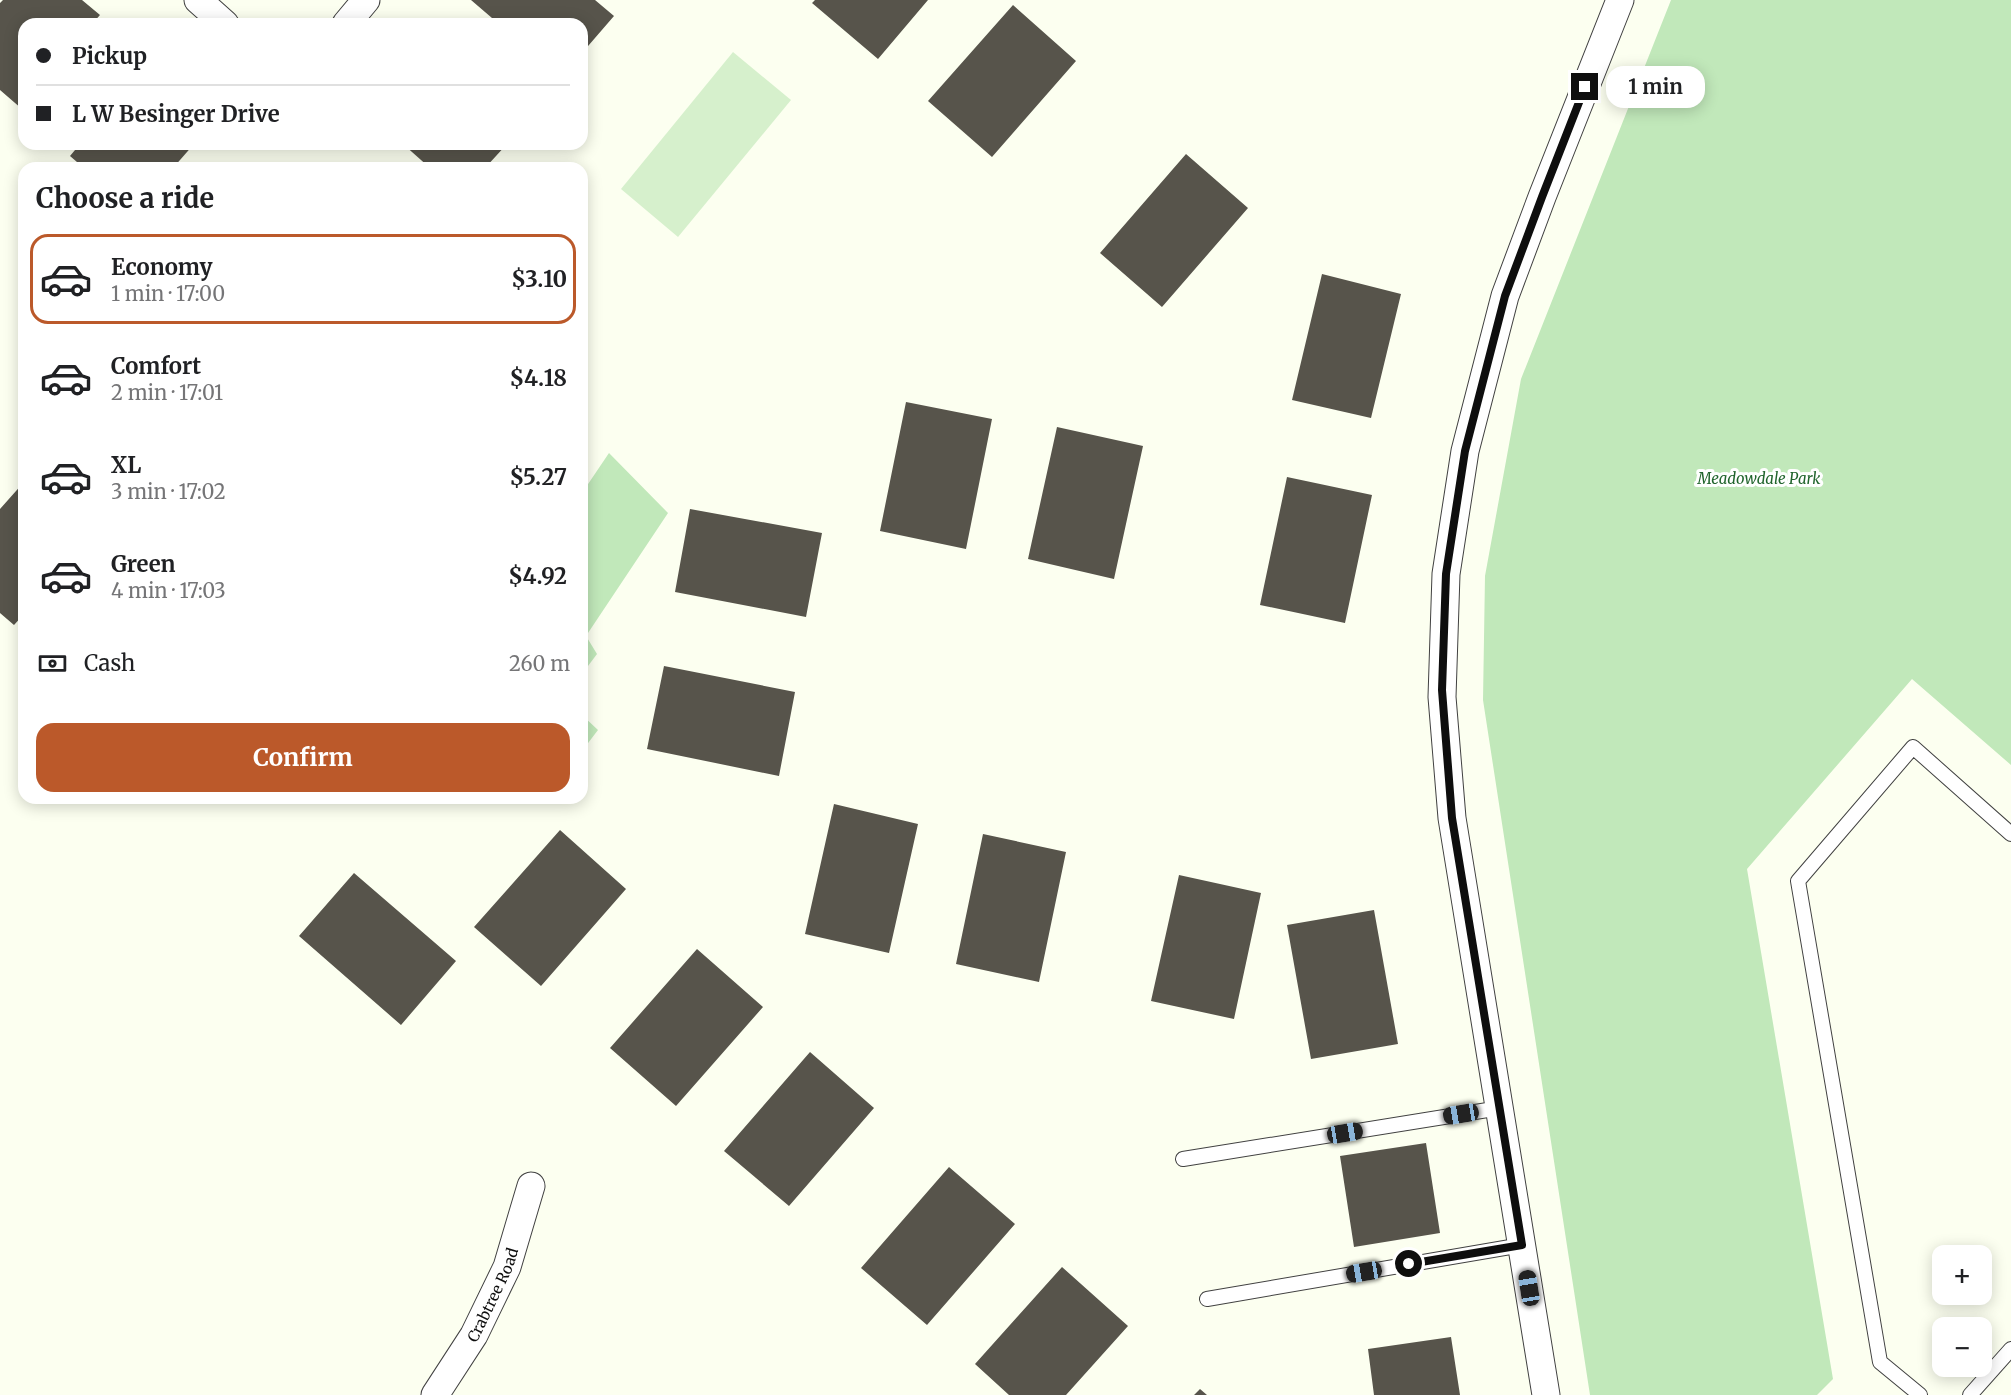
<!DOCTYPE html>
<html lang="en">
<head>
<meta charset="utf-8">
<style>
	body { margin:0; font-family:Merriweather,serif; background:#f2f2f2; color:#202124; height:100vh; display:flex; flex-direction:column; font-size:22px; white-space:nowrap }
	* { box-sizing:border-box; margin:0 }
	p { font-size:20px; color:#757577 }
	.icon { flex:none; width:33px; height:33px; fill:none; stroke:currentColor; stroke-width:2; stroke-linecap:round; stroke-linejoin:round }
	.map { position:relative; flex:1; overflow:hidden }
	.side { position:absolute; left:18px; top:162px; width:570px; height:642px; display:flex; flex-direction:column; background:#fff; border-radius:18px; box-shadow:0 3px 15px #0003 }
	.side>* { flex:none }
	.guide { position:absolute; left:18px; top:18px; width:570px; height:132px; border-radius:18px; box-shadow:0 3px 15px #0003; display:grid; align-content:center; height:132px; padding:0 18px; background:#fff }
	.tools { position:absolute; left:1932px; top:1245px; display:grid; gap:12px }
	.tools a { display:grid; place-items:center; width:60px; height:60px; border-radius:12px; background:#fff; box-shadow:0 3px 15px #0003; font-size:30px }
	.end { position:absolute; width:27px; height:27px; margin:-14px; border:8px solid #0e0e0e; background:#fff; box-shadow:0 0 0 3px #fff }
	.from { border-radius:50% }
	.bubble { position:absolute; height:42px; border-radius:18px; background:#fff; box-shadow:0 3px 15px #0003; font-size:20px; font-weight:700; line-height:42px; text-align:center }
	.car { position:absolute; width:18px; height:36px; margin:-18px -9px; border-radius:8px; box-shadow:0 0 4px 2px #0007; background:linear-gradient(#222 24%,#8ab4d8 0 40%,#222 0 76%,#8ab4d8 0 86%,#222 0) }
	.guide b { display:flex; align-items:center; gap:21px; height:57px; font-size:22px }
	.guide b+b { border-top:2px solid #e0e0e0 }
	.guide i { width:15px; height:15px; background:#202124 }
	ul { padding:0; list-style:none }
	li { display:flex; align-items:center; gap:18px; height:90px; margin:0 12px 9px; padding:0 6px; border:3px solid transparent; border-radius:18px }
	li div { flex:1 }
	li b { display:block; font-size:22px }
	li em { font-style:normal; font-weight:700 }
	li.active { border-color:#bb592a }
	li>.icon { width:54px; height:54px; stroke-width:1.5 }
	h2 { padding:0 18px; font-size:27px; line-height:72px }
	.pay { display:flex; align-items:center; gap:15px; height:66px; padding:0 18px; font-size:22px }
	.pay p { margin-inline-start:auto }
	.action { display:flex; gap:12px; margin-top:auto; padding:12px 18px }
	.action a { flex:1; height:69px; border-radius:18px; background:#bb592a; color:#fff; font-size:24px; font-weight:700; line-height:69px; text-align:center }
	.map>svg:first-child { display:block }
	.green { fill:#c1e8ba }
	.pitch { fill:#d6f0cc }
	.building { fill:#57544b }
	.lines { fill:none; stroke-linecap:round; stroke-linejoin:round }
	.service-casing { stroke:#414141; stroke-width:16 }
	.minor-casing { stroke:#414141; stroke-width:29 }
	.service { stroke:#fff; stroke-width:14 }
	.minor { stroke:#fff; stroke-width:27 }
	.route { stroke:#0e0e0e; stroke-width:8 }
	.labels { text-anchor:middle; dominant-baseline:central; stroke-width:6; stroke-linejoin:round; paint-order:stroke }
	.park-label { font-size:15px; font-style:italic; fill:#20642c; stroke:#fff }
	.street-label { font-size:15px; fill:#0e0e0e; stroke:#fff }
</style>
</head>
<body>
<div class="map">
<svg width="2011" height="1395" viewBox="0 0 2011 1395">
	<rect width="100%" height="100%" fill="#fcfff0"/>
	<path class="green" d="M1671 0H2011V765L1912 679 1747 869 1833 1379 1817 1395H1590L1483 700 1485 576 1521 379Z
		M609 453 668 513 586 636 597 654 582 674V493Z
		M582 715 598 730 582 751Z"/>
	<path class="pitch" d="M733 52 791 100 678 237 621 189Z"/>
	<path class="building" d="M3 0H82L100 15 92 24H24V107L22 109 0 90V3Z
		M471 0H595L614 16 582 53V24H499Z
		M815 0H928L878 59 812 3Z
		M1013 5 1076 61 992 157 928 101Z
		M80 144H194L173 168H84L70 156Z
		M403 144H507L485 168H430Z
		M1186 154 1248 208 1162 307 1100 253Z
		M1322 274 1401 294 1371 418 1292 400Z
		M906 402 992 419 966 549 880 531Z
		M1057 427 1143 446 1114 579 1028 559Z
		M1287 477 1372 495 1345 623 1260 605Z
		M24 482V614L14 625 0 613V509Z
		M690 509 822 533 806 617 675 592Z
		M664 666 795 692 779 776 647 749Z
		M834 804 918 824 889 953 805 934Z
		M560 830 626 889 541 986 474 927Z
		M983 834 1066 852 1039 982 956 964Z
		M354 873 456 961 401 1025 299 936Z
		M1179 875 1261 893 1234 1019 1151 1001Z
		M1374 910 1398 1044 1311 1059 1287 925Z
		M697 949 763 1007 676 1106 610 1048Z
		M810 1052 874 1108 789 1206 724 1151Z
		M1426 1143 1440 1233 1354 1247 1340 1156Z
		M949 1167 1015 1224 927 1325 861 1268Z
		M1062 1267 1128 1326 1066 1395H1009L975 1364Z
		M1451 1337 1460 1395H1374L1368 1349Z
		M1200 1389 1207 1395H1194Z"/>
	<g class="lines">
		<g class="service-casing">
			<path id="service" d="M1183 1159 1500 1108
				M1207 1299 1522 1245
				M1920 1395 1880 1362 1798 881 1913 747 2011 834
				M1970 1395 2011 1349"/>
		</g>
		<g class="minor-casing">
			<g id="minor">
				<path d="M198 0 225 24"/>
				<path d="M346 24 366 0"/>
				<path id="s1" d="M435 1395 474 1335 507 1267 531 1186"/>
				<path d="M1546 1395 1452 818 1442 697 1446 574 1465 451 1505 296 1542 197 1620 0"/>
			</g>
		</g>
		<use href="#service" class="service"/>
		<use href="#minor" class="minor"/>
	</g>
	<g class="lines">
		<path class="route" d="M1409 1264 1522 1245 1452 818 1442 690 1446 574 1465 451 1505 296 1542 197 1585 87"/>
	</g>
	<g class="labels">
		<g class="park-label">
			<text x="1759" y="478">Meadowdale Park</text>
		</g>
		<g class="street-label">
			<text stroke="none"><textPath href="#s1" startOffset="116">Crabtree Road</textPath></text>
		</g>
	</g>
</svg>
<div class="tools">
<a>+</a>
<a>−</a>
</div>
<i class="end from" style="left:1409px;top:1264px"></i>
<i class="end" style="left:1585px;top:87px"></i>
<div class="bubble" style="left:1606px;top:66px;width:99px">1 min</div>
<i class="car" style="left:1461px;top:1114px;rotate:261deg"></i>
<i class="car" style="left:1345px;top:1133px;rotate:81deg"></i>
<i class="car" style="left:1364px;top:1272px;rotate:260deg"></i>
<i class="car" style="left:1529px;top:1288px;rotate:351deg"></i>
<div class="guide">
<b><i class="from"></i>Pickup</b>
<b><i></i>L W Besinger Drive</b>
</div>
<section class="side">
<h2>Choose a ride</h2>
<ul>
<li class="active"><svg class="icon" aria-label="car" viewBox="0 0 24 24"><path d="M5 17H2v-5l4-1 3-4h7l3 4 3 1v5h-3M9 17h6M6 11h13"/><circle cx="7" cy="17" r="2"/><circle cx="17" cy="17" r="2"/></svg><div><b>Economy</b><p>1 min · 17:00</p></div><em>$3.10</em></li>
<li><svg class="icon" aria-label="car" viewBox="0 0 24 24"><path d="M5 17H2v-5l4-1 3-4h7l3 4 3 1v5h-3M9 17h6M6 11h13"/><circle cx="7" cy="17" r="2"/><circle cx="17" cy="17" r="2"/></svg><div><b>Comfort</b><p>2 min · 17:01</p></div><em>$4.18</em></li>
<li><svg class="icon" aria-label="car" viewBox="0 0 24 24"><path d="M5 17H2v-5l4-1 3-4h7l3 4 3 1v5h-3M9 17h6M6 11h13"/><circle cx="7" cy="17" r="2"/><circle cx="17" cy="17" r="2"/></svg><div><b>XL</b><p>3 min · 17:02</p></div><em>$5.27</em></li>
<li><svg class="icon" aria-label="car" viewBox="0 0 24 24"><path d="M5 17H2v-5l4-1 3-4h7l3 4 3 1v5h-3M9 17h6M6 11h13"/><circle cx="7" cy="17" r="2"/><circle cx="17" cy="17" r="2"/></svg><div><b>Green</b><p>4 min · 17:03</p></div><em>$4.92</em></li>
</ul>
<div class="pay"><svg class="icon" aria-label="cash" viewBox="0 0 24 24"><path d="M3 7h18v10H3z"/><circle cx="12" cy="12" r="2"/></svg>Cash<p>260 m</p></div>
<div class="action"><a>Confirm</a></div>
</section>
</div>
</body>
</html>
